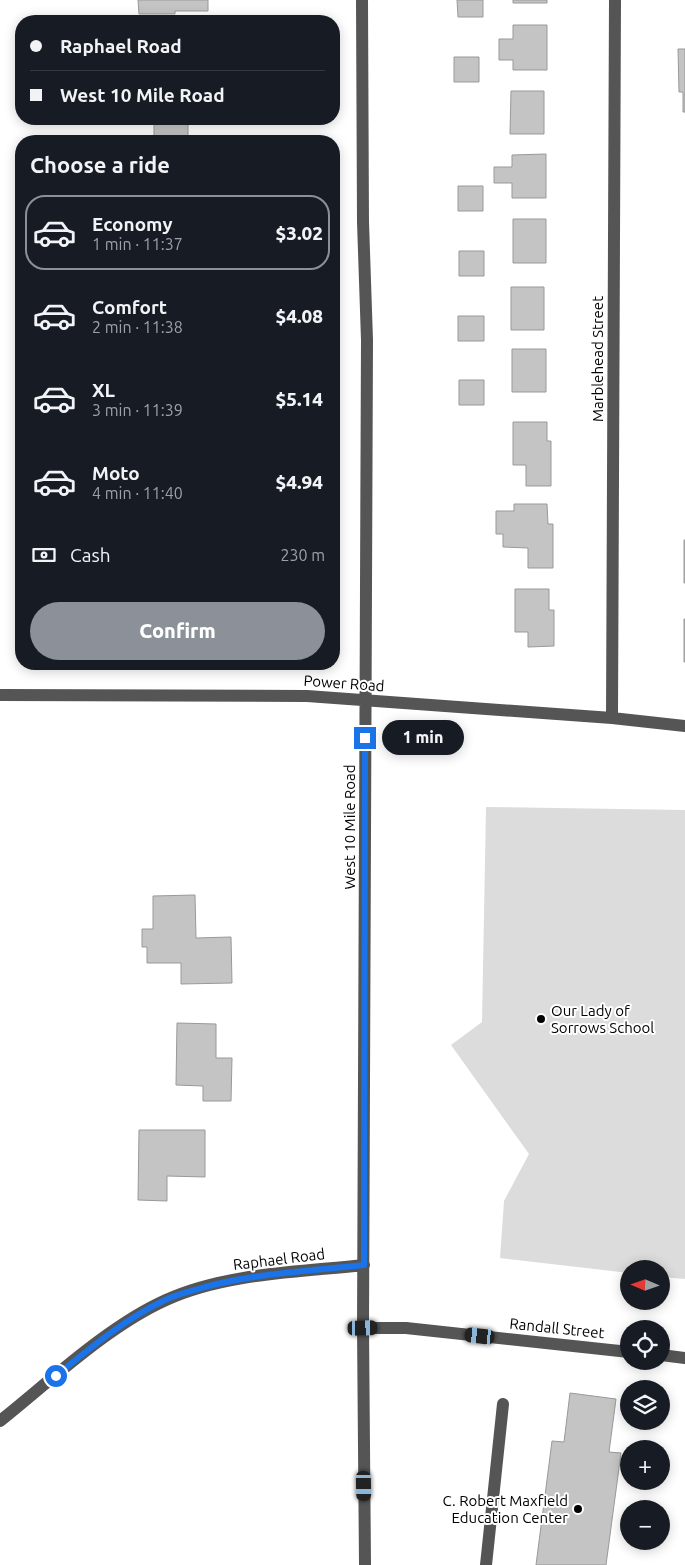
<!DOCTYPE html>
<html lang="en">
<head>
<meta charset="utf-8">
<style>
	body { margin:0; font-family:Ubuntu,sans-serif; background:#242831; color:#f1f3f6; height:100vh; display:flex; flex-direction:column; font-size:19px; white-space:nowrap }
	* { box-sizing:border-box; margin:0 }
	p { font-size:16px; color:#9ea1a6 }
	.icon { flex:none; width:28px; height:28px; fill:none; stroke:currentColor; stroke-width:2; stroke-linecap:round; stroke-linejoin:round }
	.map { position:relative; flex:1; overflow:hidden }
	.drawer { position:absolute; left:15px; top:135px; width:325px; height:535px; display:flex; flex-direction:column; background:#171b24; border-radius:20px; box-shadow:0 2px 12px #0003 }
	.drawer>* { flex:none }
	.top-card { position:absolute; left:15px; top:15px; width:325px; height:110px; border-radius:20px; box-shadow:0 2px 12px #0003; display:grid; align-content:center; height:110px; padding:0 15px; background:#171b24 }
	.needle { width:32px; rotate:272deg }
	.tools { position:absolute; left:620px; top:1260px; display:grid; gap:10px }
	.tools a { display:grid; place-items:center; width:50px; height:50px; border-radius:50%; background:#171b24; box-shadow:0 2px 12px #0003; font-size:25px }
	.end { position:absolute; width:22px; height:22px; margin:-11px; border:6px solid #1a73e8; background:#fff; box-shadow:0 0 0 2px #fff }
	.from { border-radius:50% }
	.bubble { position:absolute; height:35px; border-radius:18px; background:#171b24; box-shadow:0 2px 12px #0003; font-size:16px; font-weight:800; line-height:35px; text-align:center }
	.car { position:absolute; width:15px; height:30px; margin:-15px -8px; border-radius:6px; box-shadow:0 0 4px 1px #0007; background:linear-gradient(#222 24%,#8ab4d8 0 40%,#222 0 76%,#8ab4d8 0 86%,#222 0) }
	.top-card b { display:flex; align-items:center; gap:18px; height:48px; font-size:19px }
	.top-card b+b { border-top:1px solid #363941 }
	.top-card i { width:12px; height:12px; background:#f1f3f6 }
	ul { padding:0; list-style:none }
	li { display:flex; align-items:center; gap:15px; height:75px; margin:0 10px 8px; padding:0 5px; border:2px solid transparent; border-radius:20px }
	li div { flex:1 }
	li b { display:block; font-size:19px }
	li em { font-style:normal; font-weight:800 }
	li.selected { border-color:#8c9099 }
	li>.icon { width:45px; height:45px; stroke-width:1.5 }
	h2 { padding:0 15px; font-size:22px; line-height:60px }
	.pay { display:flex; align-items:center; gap:12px; height:55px; padding:0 15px; font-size:19px }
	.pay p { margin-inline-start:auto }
	.button { display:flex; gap:10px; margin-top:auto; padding:10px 15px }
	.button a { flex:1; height:58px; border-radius:30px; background:#8c9099; color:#fff; font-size:20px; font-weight:800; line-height:58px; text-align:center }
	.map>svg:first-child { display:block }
	.green { fill:#dcdcdc }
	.building { fill:#c4c4c4; stroke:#999 }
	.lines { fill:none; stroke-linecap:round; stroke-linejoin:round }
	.minor { stroke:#555; stroke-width:12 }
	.route { stroke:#1a73e8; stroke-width:6 }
	.poi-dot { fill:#000; stroke:#fff; stroke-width:2 }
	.labels { text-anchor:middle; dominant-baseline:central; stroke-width:4; stroke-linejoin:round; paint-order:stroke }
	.street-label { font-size:15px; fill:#000; stroke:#fff }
	.poi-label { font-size:15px; fill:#000; stroke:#fff; text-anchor:start }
</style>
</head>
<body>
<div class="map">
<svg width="685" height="1565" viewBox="0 0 685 1565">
	<rect width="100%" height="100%" fill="#fff"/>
	<path class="green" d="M486 807 685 810V1279L661 1277V1269H629V1273L500 1258 504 1201 529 1154 451 1045 482 1022Z"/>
	<path class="building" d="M138 0H208V11H175V14H139Z
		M457 0H483V17H458Z
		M513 0H547V3H513Z
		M513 25H547V70H513V60H499V39H513Z
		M678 49H685V112H683V92H679Z
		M454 57H479V82H454Z
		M511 91H544V134H510Z
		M154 119H188V141H154Z
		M546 154V198H512V183H494V167H512V155Z
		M458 186H483V211H458Z
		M513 219H546V263H513Z
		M459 251H484V276H459Z
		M511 287H544V330H511Z
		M458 316H484V341H458Z
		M512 349H546V392H512Z
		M459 380H484V405H459Z
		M513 422H547V441H551V486H526V465H513Z
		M514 504H547L548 524H553V568H528V548L503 547V534H496V511H514Z
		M684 540H685V583H684Z
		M515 589H549V610H554V646L528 647V632H515Z
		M684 619H685V662H684Z
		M195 895 196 938 231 937 232 983 181 984V963H147V947H142V929H153V896Z
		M177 1023 216 1024V1058H232L231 1101H203V1086L176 1085Z
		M139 1130H205V1177L167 1176V1201L138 1200Z
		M570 1393 616 1399 609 1452 621 1453 606 1565H536L552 1441 564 1442Z"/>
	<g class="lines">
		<path class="minor" d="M362 0 363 222 367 340 363 1328 365 1565
			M0 695 307 696 612 718 685 726
			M612 718 615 0
			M363 1328H406L629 1352
			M661 1355 685 1358
			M0 1421C50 1381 108 1326 166 1300 225 1273 300 1272 364 1265
			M486 1565 503 1404"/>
	</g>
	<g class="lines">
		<path class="route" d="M56 1376C90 1348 125 1319 165 1300 178 1294 192 1291 205 1287 257 1273 311 1271 364 1265L365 738"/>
	</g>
	<g class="poi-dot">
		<circle cx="541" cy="1019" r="5"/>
		<circle cx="578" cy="1509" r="5"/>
	</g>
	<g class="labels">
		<g class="street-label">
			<text transform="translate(597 359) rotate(-90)">Marblehead Street</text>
			<text transform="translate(344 683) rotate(4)">Power Road</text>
			<text transform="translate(349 827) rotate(-90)">West 10 Mile Road</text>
			<text transform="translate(279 1259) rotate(-7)">Raphael Road</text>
			<text transform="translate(557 1328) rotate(6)">Randall Street</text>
		</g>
		<g class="poi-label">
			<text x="551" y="1010">Our Lady of<tspan x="551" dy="17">Sorrows School</tspan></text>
			<text x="568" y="1500" text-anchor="end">C. Robert Maxfield<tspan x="568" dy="17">Education Center</tspan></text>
		</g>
	</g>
</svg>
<div class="tools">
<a><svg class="needle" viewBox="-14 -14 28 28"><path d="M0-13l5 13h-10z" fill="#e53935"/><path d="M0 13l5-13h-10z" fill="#9ea1a6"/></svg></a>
<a><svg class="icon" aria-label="locate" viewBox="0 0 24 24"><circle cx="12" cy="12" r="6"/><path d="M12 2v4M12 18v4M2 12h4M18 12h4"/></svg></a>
<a><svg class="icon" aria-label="layers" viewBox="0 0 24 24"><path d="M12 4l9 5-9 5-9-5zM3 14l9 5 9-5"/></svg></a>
<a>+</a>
<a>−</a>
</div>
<i class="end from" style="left:56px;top:1376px"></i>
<i class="end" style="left:365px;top:738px"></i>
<div class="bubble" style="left:382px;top:720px;width:82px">1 min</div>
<i class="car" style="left:363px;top:1328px;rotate:89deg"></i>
<i class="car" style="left:480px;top:1336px;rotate:276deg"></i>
<i class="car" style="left:364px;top:1486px;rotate:179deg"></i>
<div class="top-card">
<b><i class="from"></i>Raphael Road</b>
<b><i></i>West 10 Mile Road</b>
</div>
<section class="drawer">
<h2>Choose a ride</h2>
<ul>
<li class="selected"><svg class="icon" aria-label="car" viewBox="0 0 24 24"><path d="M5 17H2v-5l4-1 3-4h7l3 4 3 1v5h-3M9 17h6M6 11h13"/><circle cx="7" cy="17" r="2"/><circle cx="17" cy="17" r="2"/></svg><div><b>Economy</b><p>1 min · 11:37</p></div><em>$3.02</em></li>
<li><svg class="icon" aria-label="car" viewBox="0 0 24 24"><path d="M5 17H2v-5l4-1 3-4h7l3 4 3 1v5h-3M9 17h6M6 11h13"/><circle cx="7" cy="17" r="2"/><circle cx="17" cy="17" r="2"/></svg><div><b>Comfort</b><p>2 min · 11:38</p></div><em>$4.08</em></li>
<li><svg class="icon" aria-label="car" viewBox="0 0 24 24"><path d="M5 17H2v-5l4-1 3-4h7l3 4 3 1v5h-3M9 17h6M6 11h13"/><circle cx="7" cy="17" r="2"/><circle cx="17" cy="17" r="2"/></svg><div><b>XL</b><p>3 min · 11:39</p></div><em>$5.14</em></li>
<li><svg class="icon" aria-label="car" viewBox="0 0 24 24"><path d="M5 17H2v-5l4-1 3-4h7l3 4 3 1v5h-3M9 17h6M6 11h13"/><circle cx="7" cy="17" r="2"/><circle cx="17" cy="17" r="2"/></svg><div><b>Moto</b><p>4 min · 11:40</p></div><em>$4.94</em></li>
</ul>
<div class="pay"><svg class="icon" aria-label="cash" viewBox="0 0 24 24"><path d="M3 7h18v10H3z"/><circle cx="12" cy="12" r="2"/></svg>Cash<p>230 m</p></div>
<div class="button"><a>Confirm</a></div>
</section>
</div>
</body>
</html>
